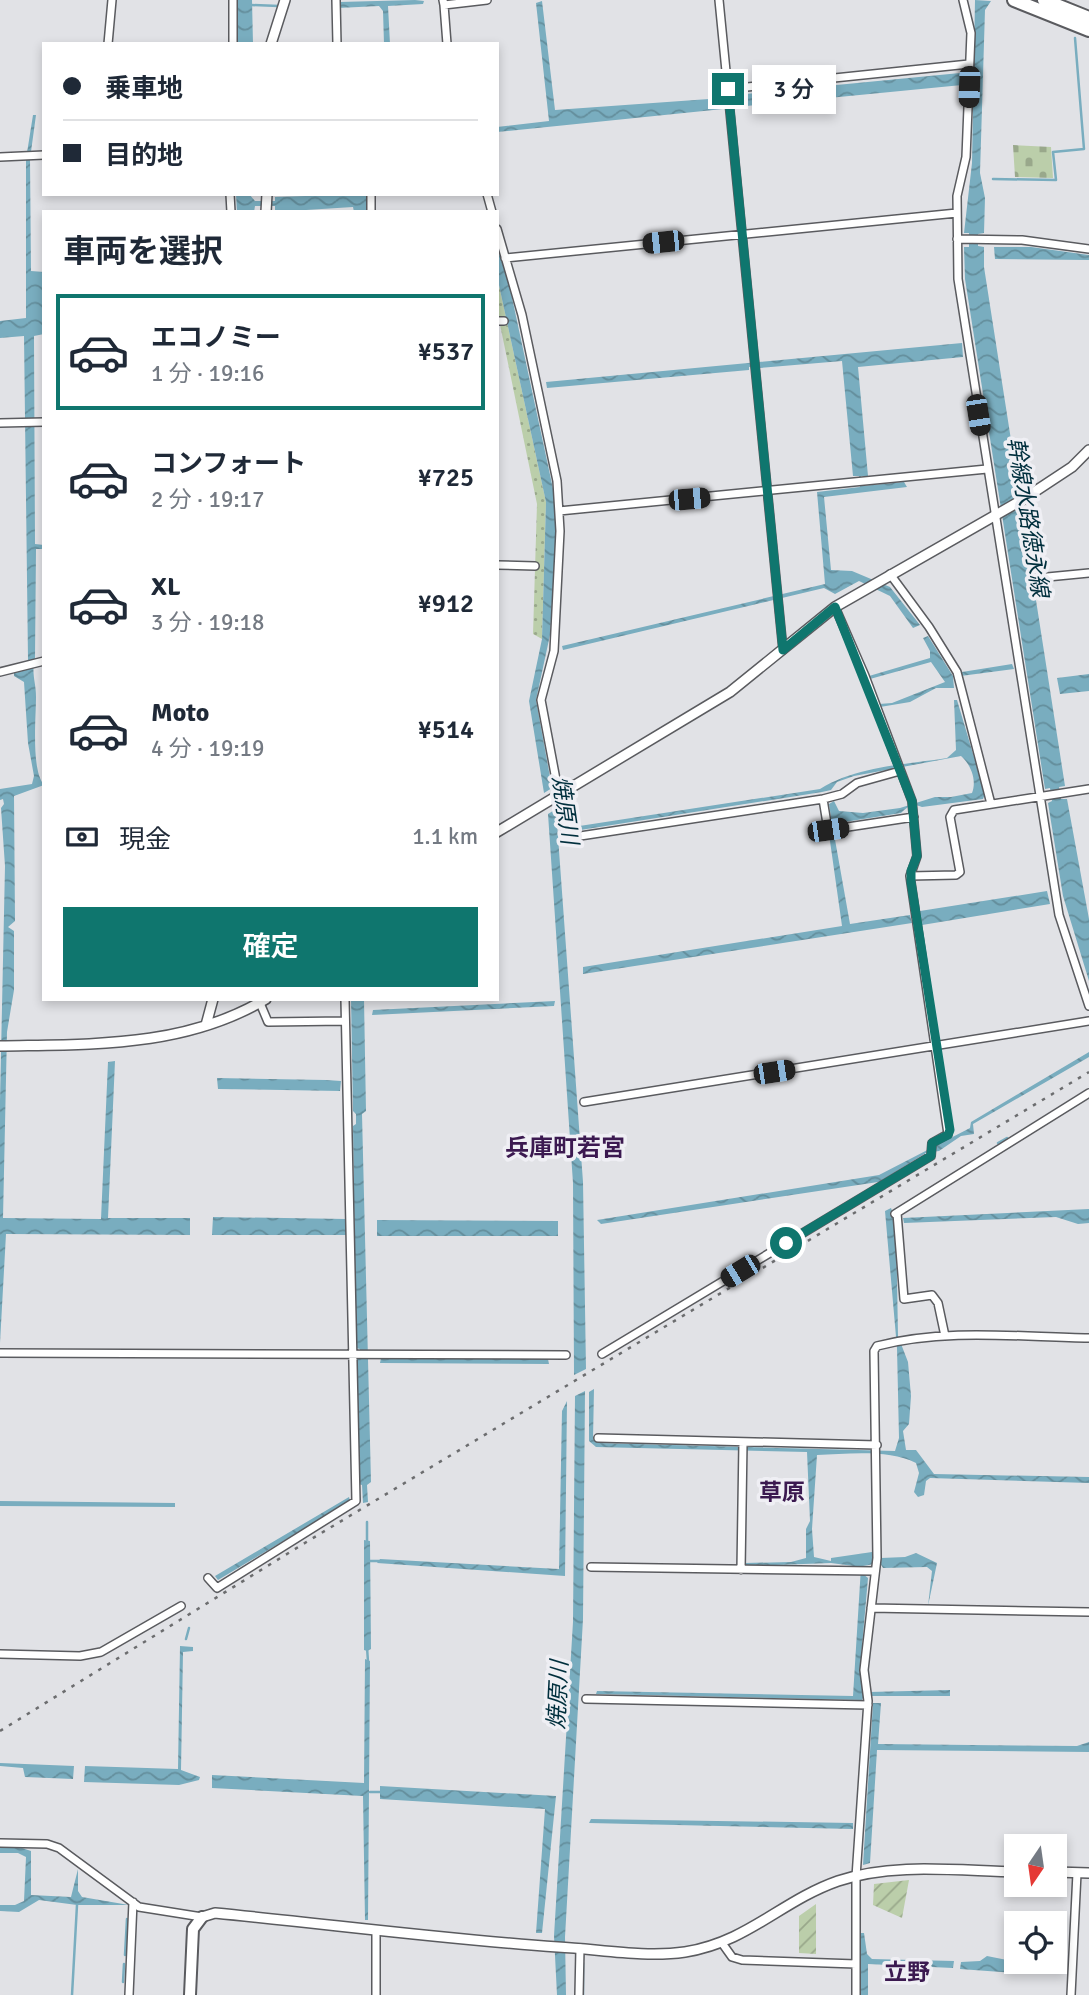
<!DOCTYPE html>
<html lang="ja">
<head>
<meta charset="utf-8">
<style>
	body { margin:0; font-family:Signika,"Noto Sans JP",sans-serif; background:#f2f2f3; color:#1f2937; height:100vh; display:flex; flex-direction:column; font-size:26px; white-space:nowrap }
	* { box-sizing:border-box; margin:0 }
	p { font-size:23px; color:#747a83 }
	.icon { flex:none; width:38px; height:38px; fill:none; stroke:currentColor; stroke-width:2; stroke-linecap:round; stroke-linejoin:round }
	.map { position:relative; flex:1; overflow:hidden }
	.side { position:absolute; left:42px; top:210px; width:457px; height:791px; display:flex; flex-direction:column; background:#fff; border-radius:0px; box-shadow:0 4px 10px #0003 }
	.side>* { flex:none }
	.hud { position:absolute; left:42px; top:42px; width:457px; height:154px; border-radius:0px; box-shadow:0 4px 10px #0003; display:grid; align-content:center; height:154px; padding:0 21px; background:#fff }
	.needle { width:46px; rotate:193deg }
	.tools { position:absolute; left:1004px; top:1834px; display:grid; gap:14px }
	.tools a { display:grid; place-items:center; width:63px; height:63px; border-radius:0px; background:#fff; box-shadow:0 4px 10px #0003; font-size:35px }
	.end { position:absolute; width:32px; height:32px; margin:-16px; border:9px solid #0f766e; background:#fff; box-shadow:0 0 0 4px #fff }
	.from { border-radius:50% }
	.bubble { position:absolute; height:49px; border-radius:0px; background:#fff; box-shadow:0 4px 10px #0003; font-size:23px; font-weight:600; line-height:49px; text-align:center }
	.car { position:absolute; width:21px; height:42px; margin:-21px -10px; border-radius:9px; box-shadow:0 0 5px 2px #0007; background:linear-gradient(#222 24%,#8ab4d8 0 40%,#222 0 76%,#8ab4d8 0 86%,#222 0) }
	.hud b { display:flex; align-items:center; gap:24px; height:66px; font-size:26px }
	.hud b+b { border-top:2px solid #e0e1e3 }
	.hud i { width:18px; height:18px; background:#1f2937 }
	ul { padding:0; list-style:none }
	li { display:flex; align-items:center; gap:21px; height:116px; margin:0 14px 10px; padding:0 7px; border:4px solid transparent; border-radius:0px }
	li div { flex:1 }
	li b { display:block; font-size:26px }
	li em { font-style:normal; font-weight:600 }
	li.selected { border-color:#0f766e }
	li>.icon { width:63px; height:63px; stroke-width:1.5 }
	h2 { padding:0 21px; font-size:32px; line-height:84px }
	.pay { display:flex; align-items:center; gap:18px; height:77px; padding:0 21px; font-size:26px }
	.pay p { margin-inline-start:auto }
	.action { display:flex; gap:14px; margin-top:auto; padding:14px 21px }
	.action a { flex:1; height:80px; border-radius:0px; background:#0f766e; color:#fff; font-size:28px; font-weight:600; line-height:80px; text-align:center }
	.map>svg:first-child { display:block }
	.grass { fill:url(#grass-dots) }
	.cemetery { fill:url(#cemetery-stones) }
	.garden { fill:url(#garden-furrows) }
	.water { fill:url(#water-waves) }
	.lines { fill:none; stroke-linecap:round; stroke-linejoin:round }
	.stream { stroke:#79adbf; stroke-width:2.5 }
	.minor-casing { stroke:#5a5b5f; stroke-width:10 }
	.tertiary-casing { stroke:#5a5b5f; stroke-width:12 }
	.primary-casing { stroke:#5a5b5f; stroke-width:14 }
	.trunk-casing { stroke:#5a5b5f; stroke-width:16 }
	.minor { stroke:#fff; stroke-width:7 }
	.tertiary { stroke:#fff; stroke-width:9 }
	.primary { stroke:#fff; stroke-width:10 }
	.trunk { stroke:#fff; stroke-width:12 }
	.rail { stroke:#6c6d6f; stroke-width:2.5; stroke-dasharray:3.5 7; stroke-linecap:butt }
	.route { stroke:#0f766e; stroke-width:9 }
	.labels { text-anchor:middle; dominant-baseline:central; stroke-width:7; stroke-linejoin:round; paint-order:stroke }
	.water-label { font-size:23px; font-style:italic; fill:#002f3d; stroke:#efeff4 }
	.neighbourhood-label { font-size:23px; font-weight:bold; fill:#3b1950; stroke:#efeff4 }
	.quarter-label { font-size:24px; font-weight:bold; fill:#3b1950; stroke:#efeff4 }
</style>
</head>
<body>
<div class="map">
<svg width="1089" height="1995" viewBox="0 0 1089 1995">
	<defs>
		<pattern id="grass-dots" width="8" height="8" patternUnits="userSpaceOnUse" patternTransform="scale(1.75)"><rect width="8" height="8" fill="#bbceaa"/><path d="M2 2h.1M6 6h.1" fill="none" stroke="#99a88b" stroke-width="1.8" stroke-linecap="round"/></pattern>
		<pattern id="cemetery-stones" width="16" height="16" patternUnits="userSpaceOnUse" patternTransform="scale(1.75)"><rect width="16" height="16" fill="#bbceaa"/><path d="M2 7V4a2 2 0 0 1 4 0v3zM10 15v-3a2 2 0 0 1 4 0v3z" fill="#99a88b"/></pattern>
		<pattern id="garden-furrows" width="10" height="10" patternUnits="userSpaceOnUse" patternTransform="scale(1.75)"><rect width="10" height="10" fill="#bbceaa"/><path d="M-1 1l2-2M0 10L10 0M9 11l2-2" fill="none" stroke="#99a88b"/></pattern>
		<pattern id="water-waves" width="16" height="10" patternUnits="userSpaceOnUse" patternTransform="scale(1.75)"><rect width="16" height="10" fill="#79adbf"/><path d="M0 5q4-4 8 0t8 0" fill="none" stroke="#648e9c"/></pattern>
	</defs>
	<rect width="100%" height="100%" fill="#e1e2e6"/>
	<path class="grass" d="M497 276 546 502 542 639 533 634 537 504 497 310Z"/>
	<path class="cemetery" d="M1013 145 1051 147 1053 178 1015 177Z"/>
	<path class="garden" d="M909 1880 902 1918 873 1905 874 1884Z
		M816 1904V1954L799 1953V1916Z"/>
	<path class="water" d="M238 0H252L253 44H238Z
		M415 0 424 1 423 4 388 6 390 44H384L383 11 379 6 338 8 339 2Z
		M975 0 991 1 985 10 980 173 985 198 984 233 978 234V246L984 247V267L1065 786 1059 787 1061 799H1067L1089 919V981L1063 896 1048 803 1052 801 1050 788 1045 789 965 279 964 247H969V233H964L972 163Z
		M542 1 555 110 723 98V101L735 100V95L960 73 962 85 736 107 735 102 723 104V109L497 132V127L549 121 536 3Z
		M33 115H36L30 159 31 271 44 272V334L34 336 35 544 44 545V549H36L35 658C31 674 36 682 36 697 36 718 31 770 44 785L14 796 15 921 8 927 14 931V990L7 1032 3 1218 101 1219 108 1062 115 1061 108 1218H190V1235L6 1234 0 1343V1101L5 866 1 808 4 804 3 799 0 800V789L32 784 34 776 28 743 24 682 14 676V673L26 670 28 659 24 336 0 338V321L26 318V159Z
		M236 194H249L255 201H275V197L366 194V212H354L353 207 275 212V206H255L254 212H237Z
		M497 245 511 293 555 498 556 533 550 635 536 700 552 788 544 793 529 701 542 639 546 502 497 276Z
		M994 247H1031L1089 255V260L995 259Z
		M962 343 963 357 858 367 868 476H861L862 486 904 482 907 487 824 497 831 570 852 571 890 587 920 625 913 628 890 596 859 581 835 594 824 588 563 650 562 646 825 584 817 492 860 487 859 476H853L842 361 760 368 759 366 749 367V370L547 388 546 382Z
		M928 636 953 676 962 672 1012 664 1014 669 953 677 954 688H936L910 702 880 707 879 704 892 703 945 682 931 662 870 679 869 676 930 658V651L923 638Z
		M1089 674V691L1060 694 1057 678Z
		M954 700H957L985 794 983 799 922 807C913 803 908 806 901 813L832 824 829 804 834 801 839 811 863 813 900 808 935 797H951L972 793C977 780 971 765 961 756L854 776 837 782 831 790 822 792 574 831 573 827 820 789C857 766 904 765 947 758L956 750Z
		M556 809 583 1182 586 1369 574 1375 573 1183 548 814Z
		M829 834H834L850 924 910 915 912 923 583 974V967L842 926Z
		M1047 891 1050 904 922 925 920 911Z
		M351 999H364L366 1111 362 1114 371 1482 367 1485 368 1502 363 1503 362 1485 358 1484 357 1359H360V1349L356 1348 353 1126 356 1124V1114L353 1111Z
		M555 1001 554 1006 372 1015 373 1010Z
		M1089 1052V1057L973 1124 974 1134 961 1136 939 1151 926 1153 884 1179 886 1189 881 1192 878 1182 601 1224 597 1220 879 1175 970 1128 971 1122Z
		M217 1078 326 1080 341 1081 340 1091 218 1089Z
		M891 1208 896 1221 898 1336 908 1362 911 1396 909 1424 903 1431 906 1450H916L934 1474 1089 1477V1483L930 1478 926 1481 924 1495 918 1497 914 1492 919 1473 916 1463C889 1449 847 1454 817 1455L812 1529 814 1557 831 1561V1558L872 1552 874 1560H881V1558L905 1557 916 1553 937 1563 928 1606 932 1571 927 1567 883 1568 880 1563 863 1566V1574L868 1578 860 1669 869 1692 950 1690V1696H864L862 1700 596 1694 597 1691 853 1696 861 1567 831 1563 746 1566 745 1563 791 1562 806 1558V1529L810 1521 807 1452 596 1447 589 1441V1392L594 1389 593 1439 598 1443 895 1451 899 1438 897 1348 885 1211Z
		M1089 1209V1223L1078 1224 1056 1217 904 1223 903 1218Z
		M213 1217 346 1219V1235H212Z
		M377 1220 558 1221V1236H377Z
		M381 1358 548 1359 549 1364 380 1363Z
		M585 1391 583 1619 565 1937 566 1995H557L554 1936 573 1622 575 1396Z
		M567 1401 565 1576 377 1563 380 1559 559 1569 562 1411Z
		M349 1497 350 1501 218 1580 215 1576Z
		M0 1501 175 1503V1507L0 1506Z
		M364 1540 370 1541 371 1649 367 1651 364 1650Z
		M180 1646 193 1647V1651L183 1652 181 1770 200 1777 199 1780 179 1785 84 1782 85 1766 178 1769Z
		M365 1659 370 1661 368 1920H365L363 1796 212 1788V1775L364 1783Z
		M873 1703H881L878 1744 1077 1746 1089 1742V1752L877 1750 870 1863 863 1865Z
		M0 1763 74 1766 73 1779 25 1777 23 1768 0 1766Z
		M380 1786 556 1796 542 1933H536L545 1809 380 1799Z
		M591 1819 853 1823V1829L589 1823Z
		M0 1847H19L31 1851V1895L71 1897 78 1869V1891L82 1897 129 1905H77L39 1900 19 1912 0 1911V1905H15L24 1901 26 1857 18 1853H0Z
		M861 1933H864L867 1954 872 1959 954 1961 953 1968 868 1964V1995H861Z
		M987 1956 1012 1961 1017 1959V1962L1066 1960 1064 1971C1047 1967 1030 1961 1015 1973L960 1969 961 1962 980 1961Z"/>
	<g class="lines">
		<path class="stream" d="M251 5 279 6
			M993 179 1056 180 1053 152 1084 149 1075 38
			M998 1143 1007 1138
			M367 1522V1543
			M370 1561H379
			M186 1639 189 1628
			M367 1647 368 1662
			M370 1792H380
			M125 1955 127 1919
			M123 1982 124 1964
			M72 1995 77 1905
			M583 1995V1963"/>
		<g class="minor-casing">
			<path id="minor" d="M233 0V44
				M336 0 337 44
				M443 0 444 5 487 0
				M719 0 783 650
				M963 0 971 33 966 157 957 196 958 279 1059 915 1089 1006
				M444 5 447 44
				M108 44 112 0
				M728 89 969 64
				M0 157 44 155
				M230 194 231 212
				M371 194V212
				M487 194 492 212
				M497 229 522 315 557 481 560 531 554 651 541 700 567 838 823 799 842 794 857 783 900 771
				M957 239 1022 240 1089 249
				M505 258 957 213
				M497 321H504
				M0 423 44 422
				M559 511 987 469
				M497 565 535 566
				M890 574 929 627 957 672 991 804
				M1037 578 1089 573
				M835 607 865 676 912 801 917 856 910 876 956 875 960 872 950 817 954 810 1089 789
				M0 672 44 661
				M823 799 828 830 914 817
				M260 1003 268 1022 345 1021
				M584 1102 1089 1021
				M897 1213 904 1299 932 1295 938 1303 945 1336
				M895 1214 1089 1093
				M0 1353 566 1355
				M602 1354 931 1156 932 1143 948 1134 910 876
				M598 1438 877 1445
				M591 1567 874 1571
				M741 1570 743 1442
				M208 1578 217 1588 356 1501 345 999
				M871 1608 1089 1612
				M0 1654 80 1656 101 1652 181 1606
				M586 1699 868 1705
				M0 1843 47 1844 59 1848 139 1907 202 1917
				M376 1931V1995
				M722 1943 732 1957 742 1960 856 1964
				M129 1995 133 1902
				M579 1995 580 1948
				M856 1995V1877L868 1701 864 1670 877 1558 874 1351 877 1346C945 1328 1019 1337 1089 1338
				M1071 1995 1077 1873"/>
		</g>
		<g class="tertiary-casing">
			<path id="tertiary" d="M271 44 285 0
				M266 212 267 194
				M497 832 730 692 835 607 1022 500 1072 467 1089 450
				M206 1025 213 999
				M0 1046C91 1044 184 1048 266 999
				M1055 1872 1089 1873
				M202 1917 215 1913C329 1924 443 1939 558 1947 599 1949 644 1958 685 1952 748 1942 781 1901 838 1881 893 1862 959 1871 1017 1872"/>
		</g>
		<g class="primary-casing">
			<path id="primary" d="M190 1995 193 1929 202 1917"/>
		</g>
		<g class="trunk-casing">
			<path id="trunk" d="M1014 0 1089 30
				M1044 0 1089 18"/>
		</g>
		<use href="#minor" class="minor"/>
		<use href="#tertiary" class="tertiary"/>
		<use href="#primary" class="primary"/>
		<use href="#trunk" class="trunk"/>
		<path class="rail" d="M0 1731 308 1541 1089 1072"/>
	</g>
	<g class="lines">
		<path class="route" d="M728 89 783 650 835 607 912 801 917 856 911 871V882L950 1130 948 1135 932 1143 931 1156 786 1243"/>
	</g>
	<g class="labels">
		<g class="water-label">
			<text transform="translate(1028 517) rotate(81)">幹線水路徳永線</text>
			<text transform="translate(565 810) rotate(82)">焼原川</text>
			<text transform="translate(558 1695) rotate(-87)">焼原川</text>
		</g>
		<g class="neighbourhood-label">
			<text x="782" y="1492">草原</text>
			<text x="907" y="1972">立野</text>
		</g>
		<g class="quarter-label">
			<text x="565" y="1148">兵庫町若宮</text>
		</g>
	</g>
</svg>
<div class="tools">
<a><svg class="needle" viewBox="-14 -14 28 28"><path d="M0-13l5 13h-10z" fill="#e53935"/><path d="M0 13l5-13h-10z" fill="#747a83"/></svg></a>
<a><svg class="icon" aria-label="locate" viewBox="0 0 24 24"><circle cx="12" cy="12" r="6"/><path d="M12 2v4M12 18v4M2 12h4M18 12h4"/></svg></a>
</div>
<i class="end from" style="left:786px;top:1243px"></i>
<i class="end" style="left:728px;top:89px"></i>
<div class="bubble" style="left:752px;top:65px;width:84px">3 分</div>
<i class="car" style="left:969px;top:87px;rotate:182deg"></i>
<i class="car" style="left:663px;top:242px;rotate:264deg"></i>
<i class="car" style="left:978px;top:415px;rotate:171deg"></i>
<i class="car" style="left:689px;top:499px;rotate:85deg"></i>
<i class="car" style="left:828px;top:830px;rotate:82deg"></i>
<i class="car" style="left:774px;top:1072px;rotate:81deg"></i>
<i class="car" style="left:740px;top:1271px;rotate:239deg"></i>
<div class="hud">
<b><i class="from"></i>乗車地</b>
<b><i></i>目的地</b>
</div>
<section class="side">
<h2>車両を選択</h2>
<ul>
<li class="selected"><svg class="icon" aria-label="car" viewBox="0 0 24 24"><path d="M5 17H2v-5l4-1 3-4h7l3 4 3 1v5h-3M9 17h6M6 11h13"/><circle cx="7" cy="17" r="2"/><circle cx="17" cy="17" r="2"/></svg><div><b>エコノミー</b><p>1 分 · 19:16</p></div><em>¥537</em></li>
<li><svg class="icon" aria-label="car" viewBox="0 0 24 24"><path d="M5 17H2v-5l4-1 3-4h7l3 4 3 1v5h-3M9 17h6M6 11h13"/><circle cx="7" cy="17" r="2"/><circle cx="17" cy="17" r="2"/></svg><div><b>コンフォート</b><p>2 分 · 19:17</p></div><em>¥725</em></li>
<li><svg class="icon" aria-label="car" viewBox="0 0 24 24"><path d="M5 17H2v-5l4-1 3-4h7l3 4 3 1v5h-3M9 17h6M6 11h13"/><circle cx="7" cy="17" r="2"/><circle cx="17" cy="17" r="2"/></svg><div><b>XL</b><p>3 分 · 19:18</p></div><em>¥912</em></li>
<li><svg class="icon" aria-label="car" viewBox="0 0 24 24"><path d="M5 17H2v-5l4-1 3-4h7l3 4 3 1v5h-3M9 17h6M6 11h13"/><circle cx="7" cy="17" r="2"/><circle cx="17" cy="17" r="2"/></svg><div><b>Moto</b><p>4 分 · 19:19</p></div><em>¥514</em></li>
</ul>
<div class="pay"><svg class="icon" aria-label="cash" viewBox="0 0 24 24"><path d="M3 7h18v10H3z"/><circle cx="12" cy="12" r="2"/></svg>現金<p>1.1 km</p></div>
<div class="action"><a>確定</a></div>
</section>
</div>
</body>
</html>
